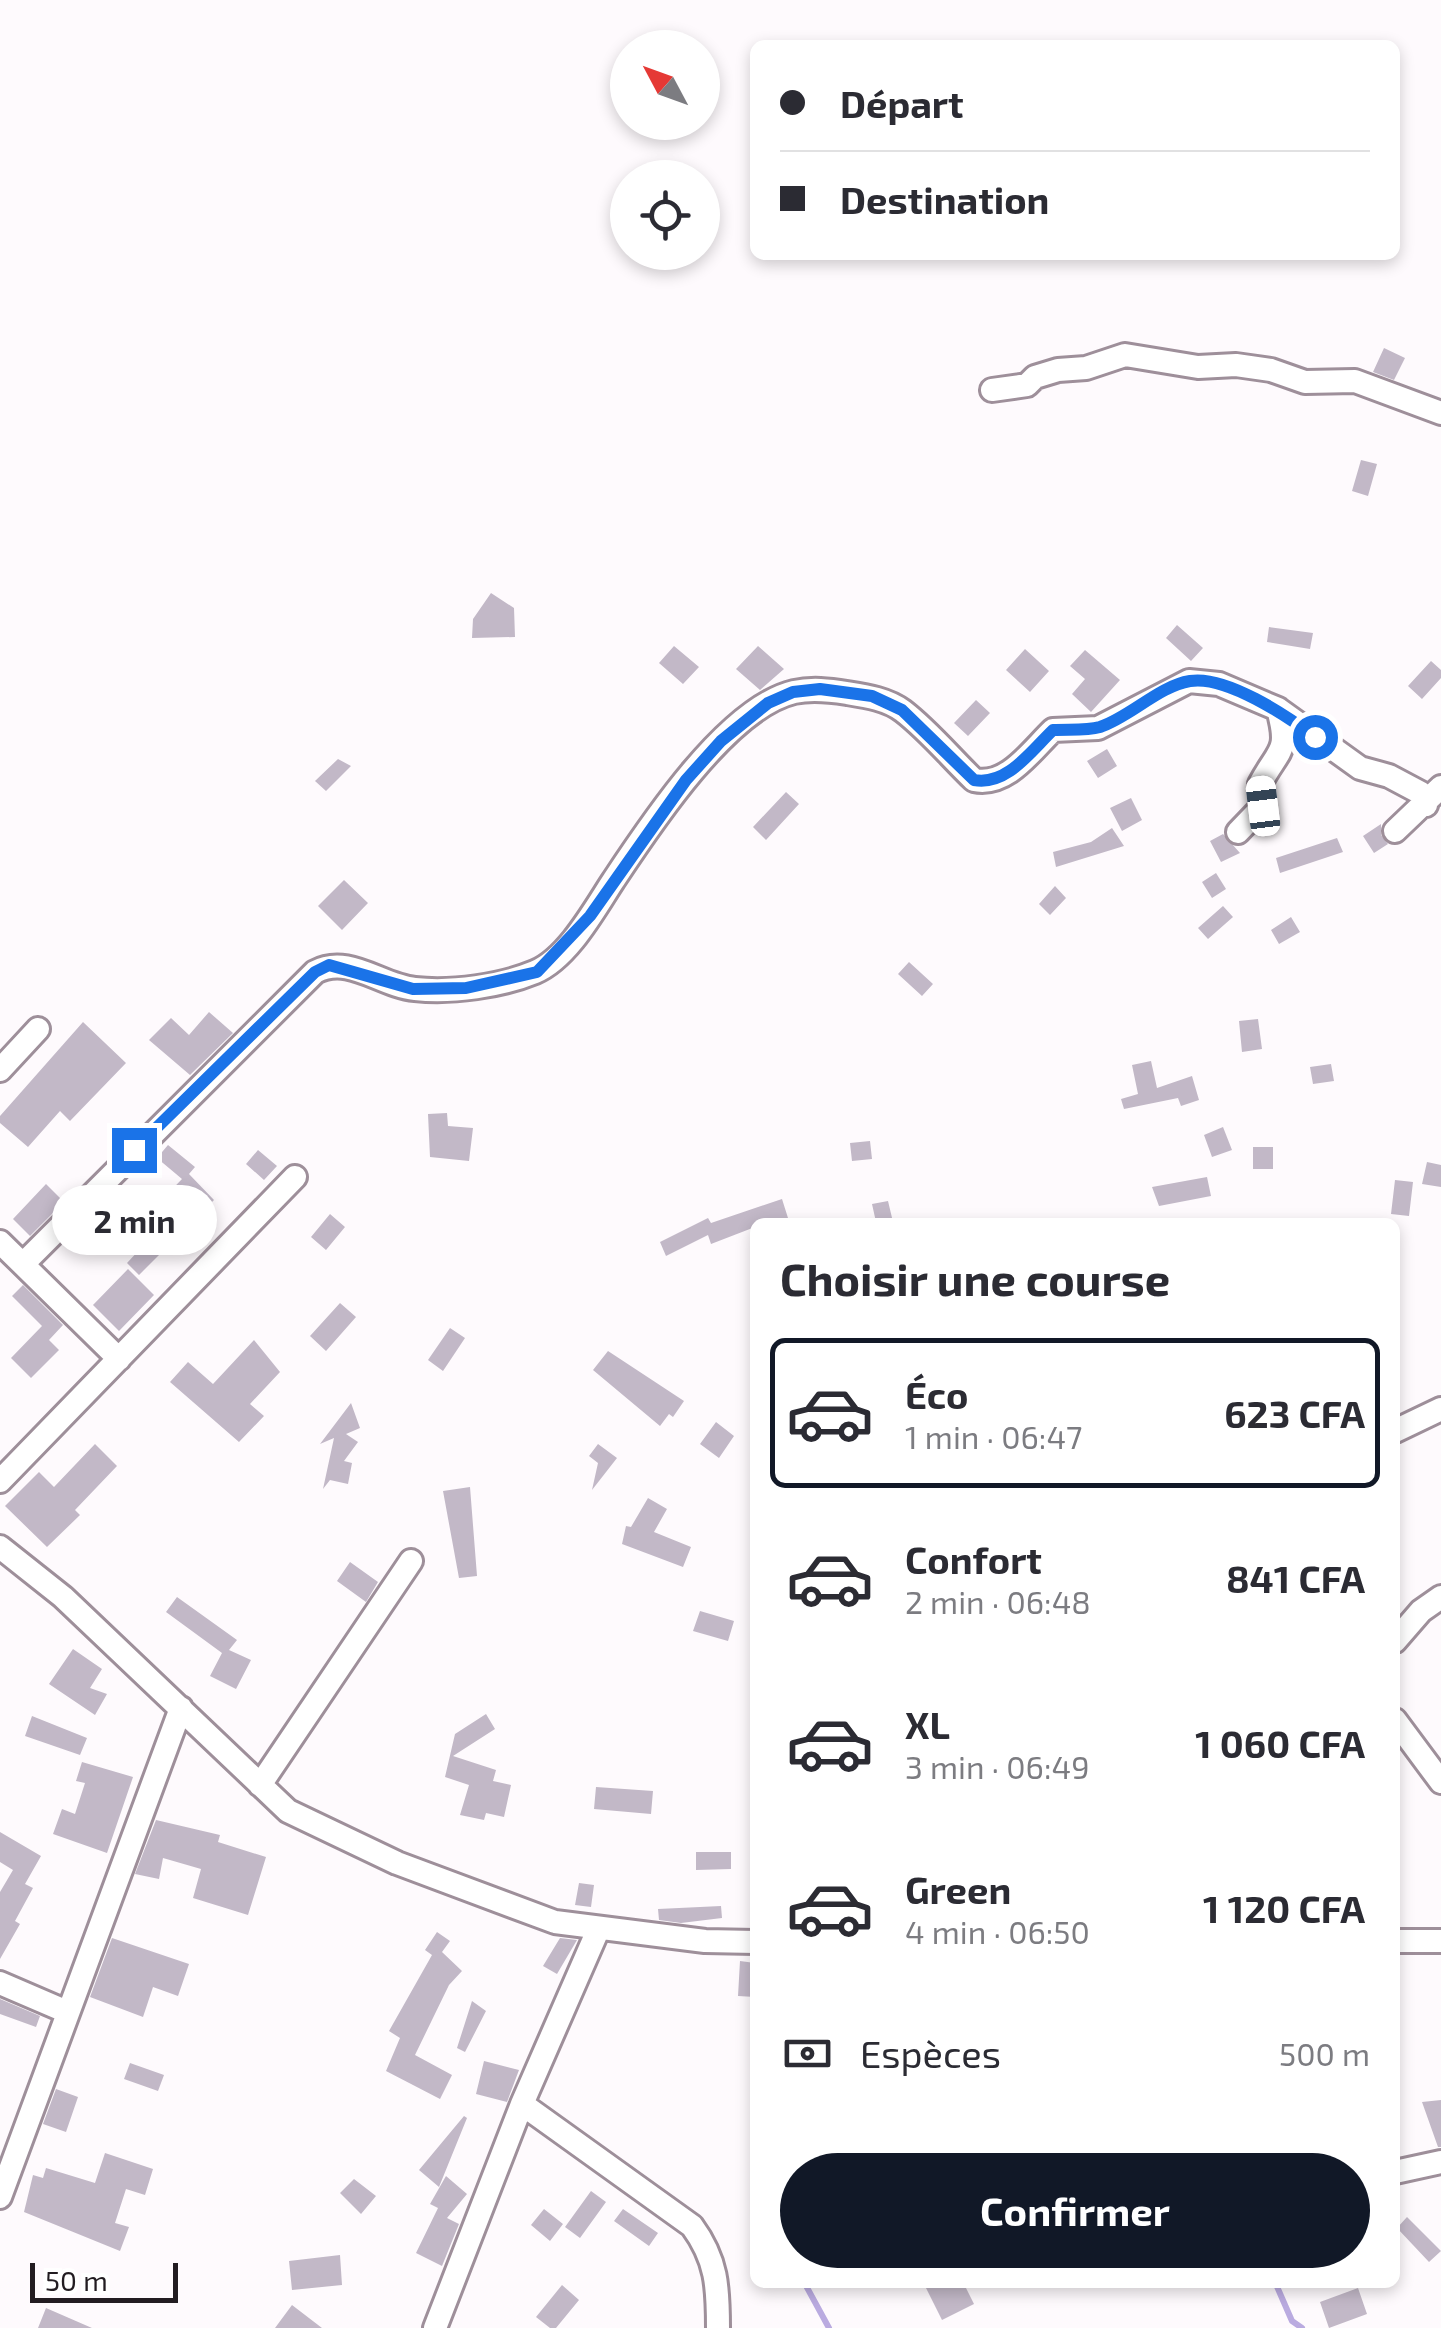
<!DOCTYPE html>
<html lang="fr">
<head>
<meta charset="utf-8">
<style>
	body { margin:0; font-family:"Exo 2",sans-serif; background:#f2f2f3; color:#2b2b33; height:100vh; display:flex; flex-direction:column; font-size:38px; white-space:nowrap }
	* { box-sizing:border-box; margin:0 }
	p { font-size:32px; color:#7c7c81 }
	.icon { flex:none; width:55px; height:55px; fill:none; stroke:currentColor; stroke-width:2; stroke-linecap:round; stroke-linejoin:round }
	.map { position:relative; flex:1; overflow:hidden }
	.drawer { position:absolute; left:750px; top:1218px; width:650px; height:1070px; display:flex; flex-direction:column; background:#fff; border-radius:15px; box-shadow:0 5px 15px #0003 }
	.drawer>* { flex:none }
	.guide { position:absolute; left:750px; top:40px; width:650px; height:220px; border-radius:15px; box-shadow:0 5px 15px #0003; display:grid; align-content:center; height:220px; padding:0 30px; background:#fff }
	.needle { width:65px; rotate:311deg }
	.tools { position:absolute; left:610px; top:30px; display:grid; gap:20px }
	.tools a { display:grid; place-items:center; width:110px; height:110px; border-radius:50%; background:#fff; box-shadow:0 5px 15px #0003; font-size:50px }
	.scale { position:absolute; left:30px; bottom:25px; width:148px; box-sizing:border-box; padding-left:10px; border:5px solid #221c21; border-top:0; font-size:28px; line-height:35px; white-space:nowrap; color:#221c21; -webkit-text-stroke:8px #fff; paint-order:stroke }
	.end { position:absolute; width:45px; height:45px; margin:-22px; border:12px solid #1a73e8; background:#fff; box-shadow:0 0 0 5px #fff }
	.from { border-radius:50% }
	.bubble { position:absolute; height:70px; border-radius:35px; background:#fff; box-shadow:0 5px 15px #0003; font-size:32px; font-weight:700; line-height:70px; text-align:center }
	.car { position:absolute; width:30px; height:60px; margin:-30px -15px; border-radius:12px; box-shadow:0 0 8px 2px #0007; background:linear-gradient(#fff 24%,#345 0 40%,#fff 0 76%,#345 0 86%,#fff 0) }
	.guide b { display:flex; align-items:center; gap:35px; height:95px; font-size:38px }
	.guide b+b { border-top:2px solid #e1e1e2 }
	.guide i { width:25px; height:25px; background:#2b2b33 }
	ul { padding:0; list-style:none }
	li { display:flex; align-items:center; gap:30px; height:150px; margin:0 20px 15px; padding:0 10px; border:5px solid transparent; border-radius:15px }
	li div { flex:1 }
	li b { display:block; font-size:38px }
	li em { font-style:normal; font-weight:700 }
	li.current { border-color:#111827 }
	li>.icon { width:90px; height:90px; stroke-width:1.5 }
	h2 { padding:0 30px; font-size:45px; line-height:120px }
	.pay { display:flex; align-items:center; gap:25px; height:110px; padding:0 30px; font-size:38px }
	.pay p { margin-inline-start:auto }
	.primary-button { display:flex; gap:20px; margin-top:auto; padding:20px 30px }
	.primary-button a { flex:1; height:115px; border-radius:60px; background:#111827; color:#fff; font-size:40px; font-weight:700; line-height:115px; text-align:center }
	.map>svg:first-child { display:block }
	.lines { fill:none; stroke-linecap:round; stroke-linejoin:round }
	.stream { stroke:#baabe0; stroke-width:6 }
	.building { fill:#c2b8c7 }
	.minor-casing { stroke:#9e8f9a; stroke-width:28 }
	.minor { stroke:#fff; stroke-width:22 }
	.route { stroke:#1a73e8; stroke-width:12 }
</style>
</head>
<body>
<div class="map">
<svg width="1441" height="2328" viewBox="0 0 1441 2328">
	<rect width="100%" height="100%" fill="#fefafd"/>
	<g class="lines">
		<path class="stream" d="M804 2282 829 2328
			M1275 2282 1292 2321 1302 2328"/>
	</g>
	<path class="building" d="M1384 348 1405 358 1394 380 1373 372Z
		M1361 460 1377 464 1368 496 1352 491Z
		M491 593 514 608 515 637 472 638 473 619Z
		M1177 625 1203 648 1191 661 1166 638Z
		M1269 627 1313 633 1310 649 1267 642Z
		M674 646 699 667 683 684 659 663Z
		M758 646 784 669 760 690 736 669Z
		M1025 649 1049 671 1030 692 1006 670Z
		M1085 650 1120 680 1091 712 1072 694 1085 679 1070 666Z
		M1431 661 1441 670V678L1422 699 1408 686Z
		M976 700 990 713 968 736 954 723Z
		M1107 749 1117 766 1098 778 1087 761Z
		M338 759 351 766 326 791 315 781Z
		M786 792 799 804 766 840 753 827Z
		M1131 798 1142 820 1122 831 1110 808Z
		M1381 824V835L1388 844 1374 853 1363 836Z
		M1112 828 1124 846 1056 867 1053 852 1091 842Z
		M1223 834 1240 853 1221 862 1210 841Z
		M1337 838 1343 852 1280 873 1276 858Z
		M1216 873 1226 889 1212 898 1202 882Z
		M344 880 368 903 342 930 318 906Z
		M1055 886 1066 898 1050 915 1039 904Z
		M1223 906 1233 917 1208 939 1198 928Z
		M1291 917 1300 932 1279 944 1271 930Z
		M909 962 933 984 922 996 898 974Z
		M209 1012 233 1033 190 1075 149 1040 171 1018 189 1035Z
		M1258 1019 1262 1049 1242 1052 1239 1021Z
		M83 1022 126 1063 70 1121 60 1111 28 1147 0 1123V1116Z
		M1151 1061 1157 1088 1192 1076 1199 1100 1181 1106 1178 1098 1124 1109 1121 1099 1138 1094 1132 1065Z
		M1331 1064 1334 1081 1313 1084 1310 1067Z
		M447 1113 448 1126 473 1128 469 1161 430 1157 428 1114Z
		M1223 1127 1232 1150 1212 1157 1204 1135Z
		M870 1141 872 1159 852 1161 850 1143Z
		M168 1145 195 1167 189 1174 214 1200 139 1275 127 1263 167 1220 154 1208 182 1179 157 1158Z
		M1253 1147H1273V1169H1253Z
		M258 1150 277 1166 264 1180 246 1164Z
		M1427 1162 1441 1165V1187L1422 1184Z
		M1207 1177 1211 1196 1159 1206 1152 1187Z
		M1395 1180 1413 1182 1409 1216 1391 1214Z
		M46 1184 64 1202 30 1236 13 1219Z
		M782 1199 788 1218 755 1222V1227L711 1244 708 1235 666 1256 660 1242 708 1218 711 1223Z
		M888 1201 893 1222H876L872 1204Z
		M330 1214 345 1227 326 1250 311 1237Z
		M128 1269 154 1295 119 1331 93 1305Z
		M23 1285 63 1325 49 1340 59 1350 31 1378 11 1358 42 1326 12 1296Z
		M340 1303 356 1317 326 1351 310 1336Z
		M450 1328 465 1338 443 1371 428 1360Z
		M254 1340 280 1372 250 1404 264 1416 239 1442 170 1382 188 1362 213 1384Z
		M608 1351 684 1401 673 1417 669 1414 660 1426 593 1370Z
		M351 1403 360 1428 346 1434 358 1442 344 1461 352 1463 348 1484 330 1480 323 1489 334 1438 320 1444Z
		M716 1422 734 1436 719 1458 700 1444Z
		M95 1444 117 1466 75 1510 80 1515 47 1547 5 1506 39 1472 54 1487Z
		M598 1444 617 1458 592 1490 598 1463 589 1456Z
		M470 1487 477 1576 459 1578 443 1491Z
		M648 1498 667 1509 654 1532 691 1547 683 1567 622 1544 626 1526 631 1527Z
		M350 1562 378 1582 366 1602 337 1581Z
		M177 1597 237 1640 229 1650 251 1660 236 1689 210 1676 222 1653 166 1612Z
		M700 1611 734 1621 728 1641 693 1631Z
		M73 1649 102 1669 90 1688 107 1694 95 1715 49 1684Z
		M486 1714 495 1729 453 1756 496 1770 493 1781 511 1785 504 1817 486 1813 484 1820 460 1815 469 1785 445 1777 455 1734Z
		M32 1716 87 1738 80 1755 25 1736Z
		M82 1762 133 1777 107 1853 53 1834 62 1809 75 1814 85 1783 76 1781Z
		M596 1787 653 1791 651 1814 594 1809Z
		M156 1820 220 1835 218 1842 266 1857 248 1915 193 1898 201 1869 163 1858 159 1879 135 1874Z
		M0 1832 41 1856 25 1884 33 1888 15 1921 20 1924 0 1959V1892L13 1870 0 1862Z
		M696 1852H731V1869L696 1870Z
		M579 1883 594 1885 591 1907 575 1905Z
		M721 1906 722 1918 681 1923 659 1920 658 1909Z
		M437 1932 450 1941 442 1952 462 1971 449 1985 415 2055 452 2075 440 2099 386 2071 400 2038 389 2031 432 1955 425 1950Z
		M112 1938 189 1964 178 1996 153 1987 143 2017 90 1997Z
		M560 1938 577 1940 557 1974 543 1966Z
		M740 1961 755 1963V1997L738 1996Z
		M0 1999 40 2016 36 2027 0 2014Z
		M472 2001 486 2011 465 2052 457 2048Z
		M484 2061 519 2070 507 2102 476 2094Z
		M130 2063 164 2075 158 2091 124 2079Z
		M56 2089 78 2097 66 2132 43 2124Z
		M1441 2100V2147H1438L1422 2102Z
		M464 2116 467 2118 439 2187 419 2170Z
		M105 2153 153 2169 145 2195 126 2189 115 2223 129 2227 120 2251 24 2212 33 2175 43 2178 46 2168 95 2183Z
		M446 2176 467 2194 447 2218 459 2224 442 2266 416 2253 438 2208 430 2204Z
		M354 2179 376 2196 361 2214 340 2193Z
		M591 2191 606 2202 580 2238 565 2227Z
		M544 2209 563 2224 550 2241 531 2225Z
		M623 2209 658 2233 649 2246 614 2221Z
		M1407 2217 1441 2251 1429 2262 1397 2228Z
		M340 2255 342 2285 292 2290 289 2261Z
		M923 2282H963L974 2304 942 2320Z
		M562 2285 579 2300 556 2328H550L536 2317Z
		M1358 2288 1367 2314 1329 2328 1320 2302Z
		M292 2305 322 2328H275Z
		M46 2308 92 2328H38Z"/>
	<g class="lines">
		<g class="minor-casing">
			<path id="minor" d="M992 390 1027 385 1035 377 1058 370 1086 368 1125 355 1198 367 1236 365 1271 370 1305 382 1355 381 1441 413
				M1278 709 1360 768 1389 776 1421 793 1426 805
				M1395 831 1441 787
				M0 1070 38 1029
				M0 1242 119 1359
				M23 1264 315 972C349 954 381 986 415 989 452 993 501 986 535 972 568 958 594 910 613 881 650 825 727 708 794 692 812 688 829 690 847 693 866 696 887 699 903 711 929 731 951 758 974 780 1007 787 1031 751 1053 730L1098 728 1189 681 1219 684 1278 709C1290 753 1279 748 1260 784L1263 806 1238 832
				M1395 1431 1441 1409
				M0 1481 295 1177
				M0 1547 63 1597 288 1811 397 1863 555 1922 705 1941 755 1942
				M1395 1641 1421 1611 1441 1597
				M1395 1720 1441 1782
				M260 1785 411 1561
				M1395 1941H1441
				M0 1983 65 2011
				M522 2104 692 2226C717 2260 718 2287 718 2328
				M1395 2172 1441 2162
				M0 2197 181 1708
				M435 2328 522 2104 598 1930"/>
		</g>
		<use href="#minor" class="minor"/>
	</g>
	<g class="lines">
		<path class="route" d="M134 1150 315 972 329 965 413 989 466 988 537 972 590 916 686 780 721 741 768 703 793 692 820 689 872 696 902 710 974 780C1007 786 1031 751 1053 730 1068 729 1086 731 1100 727 1130 717 1159 686 1190 681 1226 675 1287 716 1315 737"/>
	</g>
</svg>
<div class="tools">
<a><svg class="needle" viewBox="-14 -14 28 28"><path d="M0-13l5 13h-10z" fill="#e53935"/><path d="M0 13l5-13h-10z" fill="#7c7c81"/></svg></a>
<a><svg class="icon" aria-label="locate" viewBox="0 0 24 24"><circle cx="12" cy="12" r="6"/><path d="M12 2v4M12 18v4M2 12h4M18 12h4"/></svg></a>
</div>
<div class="scale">50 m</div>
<i class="end from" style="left:1315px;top:737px"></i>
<i class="end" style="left:134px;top:1150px"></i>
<div class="bubble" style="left:52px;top:1185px;width:165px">2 min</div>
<i class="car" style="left:1263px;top:806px;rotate:353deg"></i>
<div class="guide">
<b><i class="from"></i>Départ</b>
<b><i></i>Destination</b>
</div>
<section class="drawer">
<h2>Choisir une course</h2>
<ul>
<li class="current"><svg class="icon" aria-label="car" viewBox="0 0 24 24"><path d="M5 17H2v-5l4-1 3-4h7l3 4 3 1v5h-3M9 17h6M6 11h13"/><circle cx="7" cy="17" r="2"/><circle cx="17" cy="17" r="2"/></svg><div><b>Éco</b><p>1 min · 06:47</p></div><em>623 CFA</em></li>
<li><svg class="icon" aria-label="car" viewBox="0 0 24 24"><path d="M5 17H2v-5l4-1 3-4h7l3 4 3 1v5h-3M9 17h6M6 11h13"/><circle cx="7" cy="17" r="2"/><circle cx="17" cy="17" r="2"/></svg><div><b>Confort</b><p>2 min · 06:48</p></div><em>841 CFA</em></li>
<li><svg class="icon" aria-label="car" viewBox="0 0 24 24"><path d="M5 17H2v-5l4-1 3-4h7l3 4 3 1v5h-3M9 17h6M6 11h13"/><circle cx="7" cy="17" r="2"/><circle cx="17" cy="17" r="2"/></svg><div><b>XL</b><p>3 min · 06:49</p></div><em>1 060 CFA</em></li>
<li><svg class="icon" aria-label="car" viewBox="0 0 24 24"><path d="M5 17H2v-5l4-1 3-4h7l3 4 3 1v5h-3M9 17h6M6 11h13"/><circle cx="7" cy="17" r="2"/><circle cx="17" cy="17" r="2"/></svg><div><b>Green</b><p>4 min · 06:50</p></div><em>1 120 CFA</em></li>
</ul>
<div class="pay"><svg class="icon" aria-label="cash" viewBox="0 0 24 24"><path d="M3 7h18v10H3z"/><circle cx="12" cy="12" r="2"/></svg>Espèces<p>500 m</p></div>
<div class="primary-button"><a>Confirmer</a></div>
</section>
</div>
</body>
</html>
